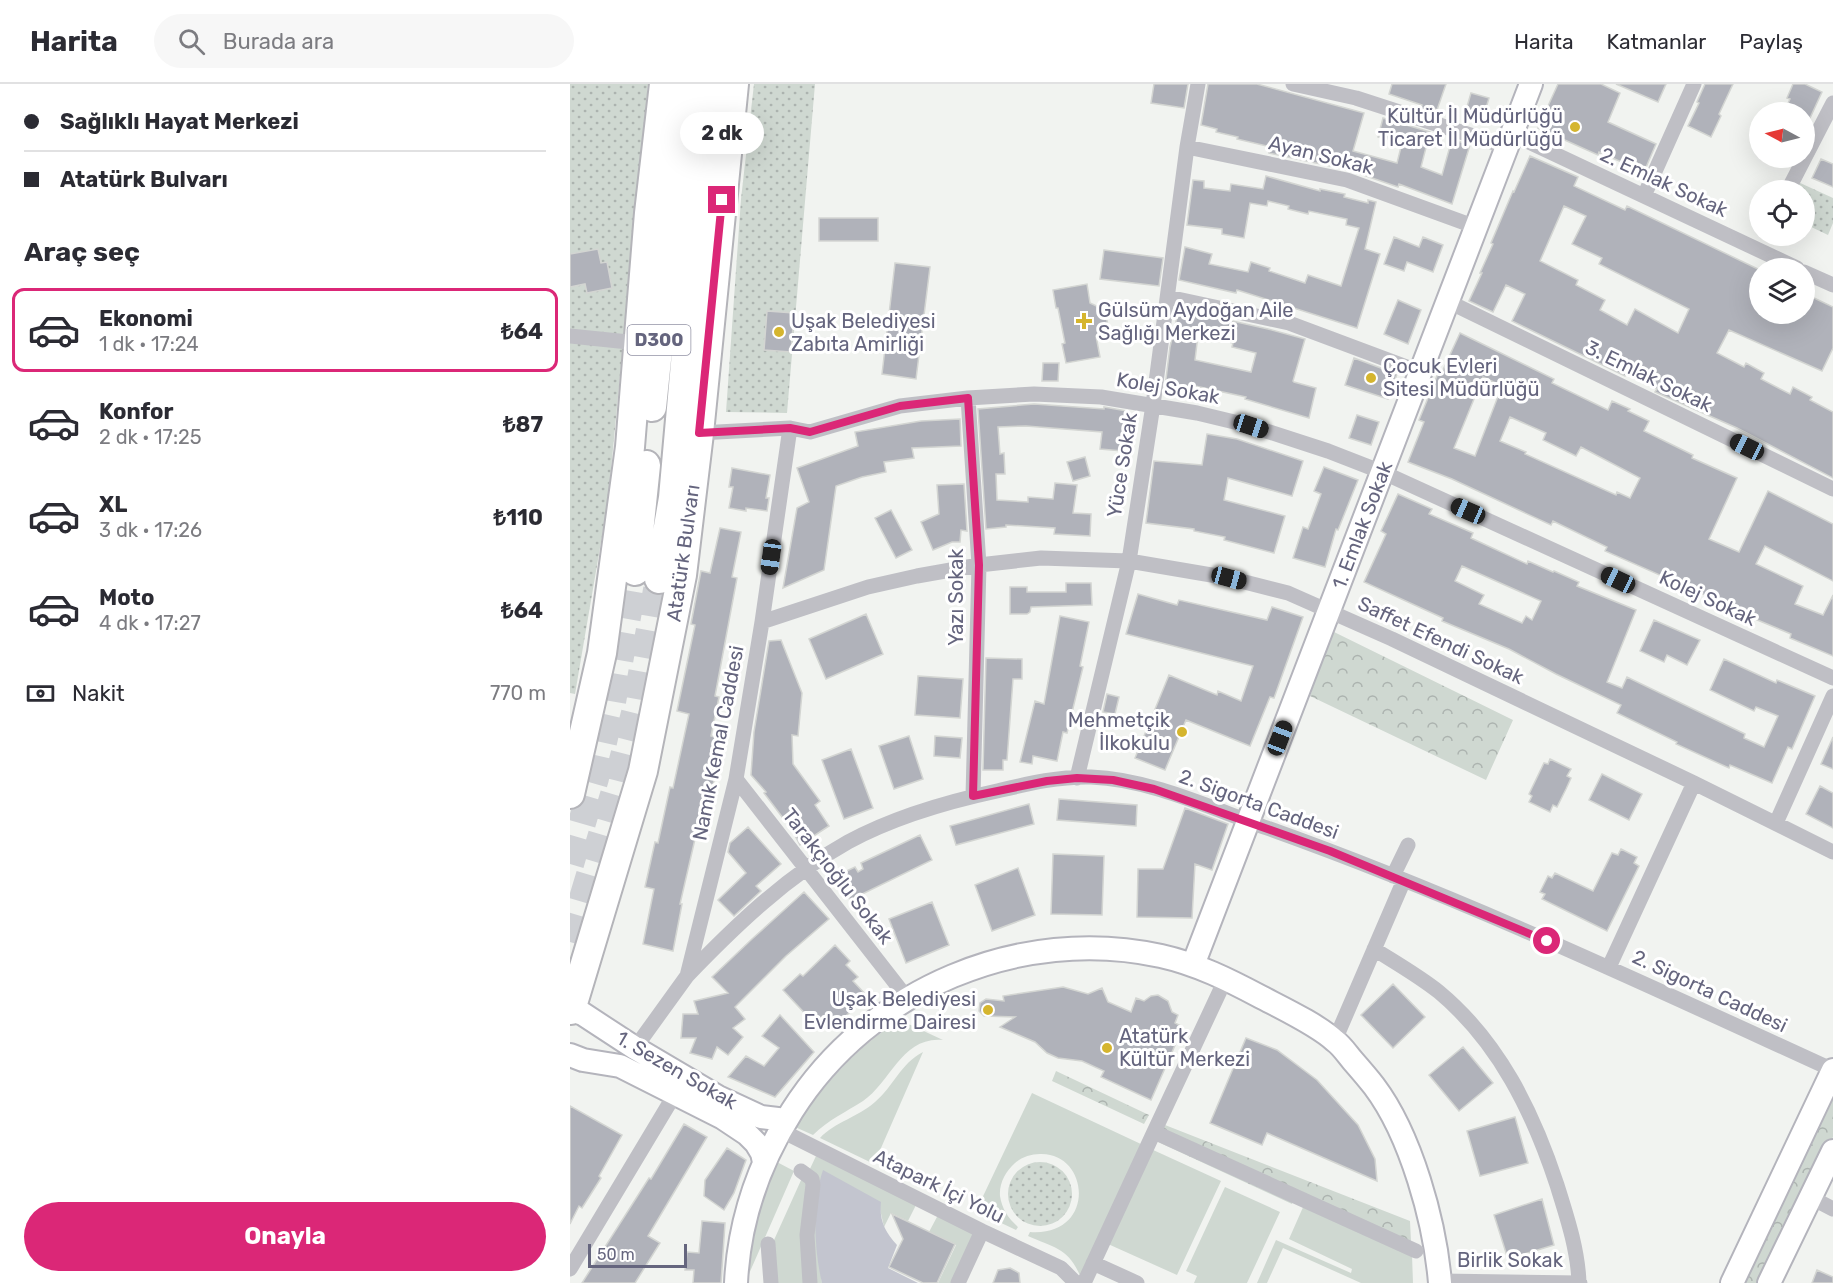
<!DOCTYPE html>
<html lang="tr">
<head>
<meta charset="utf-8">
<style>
	body { margin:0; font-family:Rubik,sans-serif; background:#f7f7f7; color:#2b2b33; height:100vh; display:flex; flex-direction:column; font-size:22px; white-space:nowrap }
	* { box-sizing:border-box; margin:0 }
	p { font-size:20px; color:#7c7c81 }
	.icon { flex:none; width:33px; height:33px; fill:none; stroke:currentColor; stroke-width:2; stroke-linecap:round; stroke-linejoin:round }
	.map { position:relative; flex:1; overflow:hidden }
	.details { display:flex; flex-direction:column; background:#fff; width:570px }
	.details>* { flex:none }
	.top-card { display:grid; align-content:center; height:132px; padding:0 24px; background:#fff }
	.needle { width:39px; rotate:277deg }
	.fabs { position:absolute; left:1179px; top:18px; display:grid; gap:12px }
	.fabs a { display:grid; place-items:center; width:66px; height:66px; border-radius:50%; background:#fff; box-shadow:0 6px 24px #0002; font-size:30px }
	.scale { position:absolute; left:18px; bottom:15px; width:99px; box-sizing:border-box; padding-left:6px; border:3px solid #65657e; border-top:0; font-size:16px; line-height:21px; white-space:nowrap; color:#65657e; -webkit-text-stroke:4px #fff; paint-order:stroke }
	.end { position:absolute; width:27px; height:27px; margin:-14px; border:8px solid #db2777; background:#fff; box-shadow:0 0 0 3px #fff }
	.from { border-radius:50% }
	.bubble { position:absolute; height:42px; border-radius:21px; background:#fff; box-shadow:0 6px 24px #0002; font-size:20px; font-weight:700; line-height:42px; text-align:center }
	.car { position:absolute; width:18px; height:36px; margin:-18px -9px; border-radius:8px; box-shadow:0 0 4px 2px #0007; background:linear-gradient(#222 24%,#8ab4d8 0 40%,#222 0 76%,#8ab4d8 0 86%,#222 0) }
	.top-card b { display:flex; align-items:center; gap:21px; height:57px; font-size:22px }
	.top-card b+b { border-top:2px solid #e1e1e2 }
	.top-card i { width:15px; height:15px; background:#2b2b33 }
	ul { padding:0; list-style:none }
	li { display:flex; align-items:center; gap:18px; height:84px; margin:0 12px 9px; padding:0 12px; border:3px solid transparent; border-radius:12px }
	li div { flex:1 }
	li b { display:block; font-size:22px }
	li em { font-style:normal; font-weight:700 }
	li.active { border-color:#db2777 }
	li>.icon { width:54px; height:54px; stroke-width:1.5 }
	h2 { padding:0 24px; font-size:27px; line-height:72px }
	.pay { display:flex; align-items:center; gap:15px; height:66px; padding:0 24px; font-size:22px }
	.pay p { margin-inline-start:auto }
	.action { display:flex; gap:12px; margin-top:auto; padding:12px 24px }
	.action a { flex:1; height:69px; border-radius:36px; background:#db2777; color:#fff; font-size:24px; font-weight:700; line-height:69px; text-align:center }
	header { display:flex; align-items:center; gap:36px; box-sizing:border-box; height:84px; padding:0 30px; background:#fff; border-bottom:2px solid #e1e1e2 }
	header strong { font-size:28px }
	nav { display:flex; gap:33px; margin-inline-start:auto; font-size:21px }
	.search { width:420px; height:54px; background:#f7f7f7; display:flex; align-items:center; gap:15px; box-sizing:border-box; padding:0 21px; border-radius:33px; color:#7c7c81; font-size:22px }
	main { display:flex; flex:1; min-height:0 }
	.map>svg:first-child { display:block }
	.grass { fill:#cfd8d1 }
	.forest { fill:url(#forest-crowns) }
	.park { fill:url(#park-dots) }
	.water { fill:#c3c5cf }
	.building { fill:#b0b2ba; stroke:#d3d5d2; stroke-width:1.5; fill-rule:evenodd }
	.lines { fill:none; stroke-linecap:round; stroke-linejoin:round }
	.highway-tunnel { stroke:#ced0d4; stroke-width:28; stroke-dasharray:28 14; stroke-linecap:butt }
	.secondary-casing { stroke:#b4b4bc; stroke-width:26 }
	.highway-casing { stroke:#b4b4b9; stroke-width:32 }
	.street { stroke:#bfbfc5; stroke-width:15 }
	.secondary { stroke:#fff; stroke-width:22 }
	.highway { stroke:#fff; stroke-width:28 }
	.route { stroke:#db2777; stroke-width:8 }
	.poi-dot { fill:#d5b52e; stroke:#fff; stroke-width:2 }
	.labels { text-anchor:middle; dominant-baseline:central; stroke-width:6; stroke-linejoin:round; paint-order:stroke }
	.shield { fill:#fff; stroke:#9393a5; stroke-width:1.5 }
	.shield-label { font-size:18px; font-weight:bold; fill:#65657e }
	.poi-label { font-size:20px; fill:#65657e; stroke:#fff; text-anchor:start }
	.street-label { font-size:20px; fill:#65657e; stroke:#fff }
</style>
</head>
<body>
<header>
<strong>Harita</strong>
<div class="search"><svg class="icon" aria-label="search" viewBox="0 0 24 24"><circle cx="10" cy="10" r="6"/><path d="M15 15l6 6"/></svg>Burada ara</div>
<nav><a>Harita</a><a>Katmanlar</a><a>Paylaş</a></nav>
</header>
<main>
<section class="details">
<div class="top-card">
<b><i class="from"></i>Sağlıklı Hayat Merkezi</b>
<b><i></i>Atatürk Bulvarı</b>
</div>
<h2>Araç seç</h2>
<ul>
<li class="active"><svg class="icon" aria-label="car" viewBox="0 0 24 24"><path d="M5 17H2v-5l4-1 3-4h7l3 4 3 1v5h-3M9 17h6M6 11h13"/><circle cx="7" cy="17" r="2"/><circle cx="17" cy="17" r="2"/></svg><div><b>Ekonomi</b><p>1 dk · 17:24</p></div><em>₺64</em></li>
<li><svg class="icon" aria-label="car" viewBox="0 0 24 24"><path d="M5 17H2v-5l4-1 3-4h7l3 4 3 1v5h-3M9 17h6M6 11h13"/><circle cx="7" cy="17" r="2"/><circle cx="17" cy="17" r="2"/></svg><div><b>Konfor</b><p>2 dk · 17:25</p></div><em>₺87</em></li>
<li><svg class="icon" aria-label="car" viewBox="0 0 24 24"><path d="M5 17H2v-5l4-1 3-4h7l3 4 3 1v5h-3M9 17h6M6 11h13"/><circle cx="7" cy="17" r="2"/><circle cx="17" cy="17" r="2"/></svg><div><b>XL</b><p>3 dk · 17:26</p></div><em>₺110</em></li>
<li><svg class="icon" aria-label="car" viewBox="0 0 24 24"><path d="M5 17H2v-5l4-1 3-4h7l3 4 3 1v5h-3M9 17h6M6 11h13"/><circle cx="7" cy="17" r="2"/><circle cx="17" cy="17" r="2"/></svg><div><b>Moto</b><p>4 dk · 17:27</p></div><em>₺64</em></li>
</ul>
<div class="pay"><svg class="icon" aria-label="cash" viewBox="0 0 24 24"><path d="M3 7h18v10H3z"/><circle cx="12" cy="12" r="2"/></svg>Nakit<p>770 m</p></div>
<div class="action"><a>Onayla</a></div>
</section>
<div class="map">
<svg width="1263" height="1199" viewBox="0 0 1263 1199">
	<defs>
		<pattern id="forest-crowns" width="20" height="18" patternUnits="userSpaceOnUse" patternTransform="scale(1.5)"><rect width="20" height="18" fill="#cfd8d1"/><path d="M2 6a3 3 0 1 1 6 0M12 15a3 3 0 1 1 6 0" fill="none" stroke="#acb3af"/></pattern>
		<pattern id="park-dots" width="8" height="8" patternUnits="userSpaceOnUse" patternTransform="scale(1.5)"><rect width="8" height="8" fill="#cfd8d1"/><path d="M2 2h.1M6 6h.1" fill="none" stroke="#acb3af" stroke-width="1.8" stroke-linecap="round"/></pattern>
	</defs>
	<rect width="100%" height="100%" fill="#f1f3f0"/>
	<path class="grass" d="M330 936 373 956C332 952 321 998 293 1017 276 1028 258 1036 243 1051L225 1043C253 1002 287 962 330 936Z
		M353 968 304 1080 250 1054C265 1038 288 1033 305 1018 323 1003 331 979 353 968Z
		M462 1009 573 1061 511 1194C499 1164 485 1164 458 1152L460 1148C527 1153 520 1068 470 1070 461 1070 452 1073 445 1079 436 1087 429 1099 430 1112 432 1125 438 1134 448 1143L446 1146 406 1127Z
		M581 1065 651 1097 607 1191 538 1160Z
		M246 1072 346 1121 338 1137 321 1129 314 1143 310 1125 248 1100 246 1154 252 1199H244L239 1087Z
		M205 1077 224 1087 175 1199 176 1162Z
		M232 1094 238 1097 237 1199H204V1156Z
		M655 1103 710 1128 677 1199H624L627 1192 616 1187Z
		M734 1121 842 1171 843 1199H791L713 1164 697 1199H687L706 1156 781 1189 782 1185 719 1155Z
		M368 1131 406 1150 383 1199H368L386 1161 359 1148Z"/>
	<path class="forest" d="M762 547 943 636 916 696 740 612Z
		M486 987 579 1031 574 1040 482 997Z
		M1263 1015V1053L1192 1199H1174Z
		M595 1041 840 1137 841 1158 723 1117 722 1120 588 1058Z"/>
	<path class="park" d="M0 0H78L38 417 5 610 0 609Z
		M184 0H245L217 329 156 328 171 115Z
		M1228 98 1263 114V139L1258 151 1235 140 1234 106H1224Z
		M438 1110a32 32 0 1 1 64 0a32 32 0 1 1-64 0Z"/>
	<path class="water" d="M253 1086 311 1118C309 1136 315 1148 327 1161L318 1184 348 1199H252C244 1166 242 1118 253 1086Z"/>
	<path class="building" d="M584 0H618L614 24 581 19Z
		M638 0H687L794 29 783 67 827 79 832 59 808 53 813 34 860 48 851 83 872 91 882 55 900 61 882 120 829 100 828 103 779 86 699 69 701 63 667 55 668 53 646 48 647 45 631 41Z
		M822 0H876L867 26 865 25 864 29 851 25 852 21 819 10Z
		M988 0H1031L1050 9 1038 38 1086 60 1074 88 1029 68 1028 71 968 44Z
		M1046 0H1096L1088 18Z
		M1135 0H1163L1149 30 1151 32 1141 53 1118 42 1129 19 1127 18Z
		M1223 0H1235L1252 8 1234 47V28H1214L1220 15 1217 14Z
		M901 9 919 14 912 38 894 33Z
		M960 72 1008 93 1004 102 1055 126 1057 122 1190 186V230H1234V223L1240 212 1263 223V264L1252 287 1159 246 1147 269 1174 283 1176 279 1194 289 1191 295 1220 310 1223 303 1242 313 1240 316 1263 328V394L1167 344 1085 308 1087 305 1056 290 1055 292 942 237 955 210 936 201 923 228 899 217 912 189H910L923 160 921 159 943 107 944 108ZM994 122 1016 132 1002 160 1032 174 1029 180 1119 225 1108 249 1065 225 1057 241 1030 226 1035 216 1006 201 1008 196 970 177Z
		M1251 75 1263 80V103L1242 94Z
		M696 92 750 107V105L775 110 774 113 798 119V116L806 118 795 165 810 170 787 244 667 206 666 209 609 196 615 163 642 170 639 180 678 188 681 178 700 184 699 187 735 199 738 191 771 202 789 144 776 141 777 135 739 127 738 130 718 125 719 122 698 117 697 122 680 119 674 154 652 150V145L617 141 623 96 634 97V104L660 107 661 100 693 105Z
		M249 134H308V157H249Z
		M824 153 849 163 853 153 873 161 863 188 837 178 834 187 814 180Z
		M28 165 31 179 37 178 42 204 17 209 15 200 0 203V170Z
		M534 166 593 174 589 202 530 195Z
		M325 179 360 183 346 295 312 290Z
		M517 200 520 219 535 226 538 242 526 252 530 273 496 279 492 260 495 259 488 224H486L483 206Z
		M828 216 851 226 838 260 814 250Z
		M609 225 698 245 735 255 723 297 724 298 746 304 739 334 675 315 676 313 625 302V307L595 303 600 263ZM628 251 663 259 662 263 686 269 681 288 625 276Z
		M197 227 224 229 221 268 194 266Z
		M890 249 984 295 982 299 1038 326 1042 317 1060 325 1058 327 1079 337 1074 347 1123 371 1122 374 1167 394 1139 455 1169 468 1198 407 1263 440V497L1195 462 1186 480 1233 502 1225 520 1253 531 1263 511V572L1220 554 1221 550 1173 530 1174 528 1035 467 1037 463 983 437 981 441 882 395 838 378 854 338 849 336 869 287 872 288ZM913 293 932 302 905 372 884 364ZM940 333 976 349 973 356 1006 372 1011 363 1070 394 1060 414 1047 408 1046 411 955 370 956 368 930 357Z
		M784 274 827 290 818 315 775 301Z
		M473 279H489L488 297H472Z
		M464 320 534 325V323L557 327 553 367 530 365 532 348 456 342 428 343 430 370 434 369 435 390H426L427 416 458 418V413L483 415 485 399 507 401 503 429 521 430 520 452 484 450 485 444 436 441V443L416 445 408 325Z
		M787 331 809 338 801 361 779 354Z
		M390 335 391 362 342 364 344 374 314 378 316 388 292 393 266 402 254 486 213 504 227 424 239 418 227 384 288 362 285 348 351 337Z
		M637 350 667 355 733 377 722 412 658 394 654 416 715 432 704 469 654 456 655 453 624 447V445L576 439 584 377 632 381Z
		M515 373 520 392 503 397 497 378Z
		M754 383 788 396 768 446 766 445 755 483 723 474 733 443 738 445 751 410 744 407Z
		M162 384 200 391 196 414H199L197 427 176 424V427L159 424 163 403H159Z
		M394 400 397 447 391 446 390 458H382L363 466 351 438 369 430 367 401Z
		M828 410 862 425 859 430 903 449 901 454 957 480 958 477 983 488 984 487 1009 498 1007 502 1066 526 1037 598 1052 604 1057 593 1175 650 1174 654 1194 663 1208 632 1186 623 1184 627 1140 606 1154 575 1206 599 1207 596 1245 612 1222 665 1218 663 1202 699 1160 681 1159 684 1106 660 1107 658 1047 629 1051 621 986 590 939 565 872 537 873 534 794 498 816 450 811 447ZM892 482 971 517 962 536 956 532 952 539 909 520 914 511 885 497Z
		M321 426 342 466 326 474 305 434Z
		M150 444 171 448 162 493 167 494 145 612 149 613 141 652 153 655 143 701 140 700 129 756 125 755 110 820H112L103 867 73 860 84 805 75 803 85 758 88 759 100 703 103 704 119 630 107 627 125 541 121 540 131 487 140 489Z
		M496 499H521L522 521 461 523 460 528 457 530H440V503H457V508H496Z
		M568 510 607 521 609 516 697 536 702 523 733 533 704 614 700 613 680 662 616 636 595 686 565 674 599 591 647 611 648 607 671 617 683 582 556 550Z
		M296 530 313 570 256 595 239 555Z
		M490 532 519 538 510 582 513 583 497 649 493 648 487 677 463 672 462 680 450 678 465 617 474 620Z
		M1084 536 1130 556 1117 581 1097 571 1094 578 1070 567Z
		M211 556 232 609 228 652 222 651 223 680 250 717 245 721 259 742 230 761 222 746 194 709 196 708 181 691 184 648 199 557Z
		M416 574 452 575V595H443L437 676H433V686H413Z
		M348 592 393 595 390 634 345 631Z
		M537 610 549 613 545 630 533 628Z
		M339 652 353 695 324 705 309 662Z
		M365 652 392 654 390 674 364 672Z
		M1263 653V685L1251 680Z
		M281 665 303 724 274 735 252 676Z
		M980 675 1001 685 997 692 1001 694 996 705 987 723 983 721 980 728 959 718 962 712 959 710 974 679 978 680Z
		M1032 690 1072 710 1059 736 1019 716Z
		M1250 702 1263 709V744L1236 730Z
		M489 715 567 721 566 742 487 736Z
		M459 720 464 740 386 761 380 742Z
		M615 724 658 740 642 786 625 780 622 834 567 833 568 785H593Z
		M178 743 211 780 186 802 191 807 164 832 148 816 176 789 158 768 160 759Z
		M350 751 362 776 280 816 268 791 285 783 288 788 293 785 291 779Z
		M1051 765 1067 773 1064 779 1069 782 1037 847 972 815 975 810 970 808 978 792 982 794 985 789 1023 807 1042 769 1048 771Z
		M483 770 534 772 532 831 481 830Z
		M448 784 465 831 422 847 405 801Z
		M234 808 259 835 216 872 165 923 175 935 163 944 173 953 158 971 147 963 142 975 120 969 126 954H111L113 930H128L124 917 158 909 142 893 182 855Z
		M362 818 379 861 336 879 319 835Z
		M265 861 280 877 276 881 288 893 283 897 297 912 261 946 247 932 242 937 213 906 230 890 233 892Z
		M823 900 855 933 823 964 791 931Z
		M493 903 518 910 532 904 538 918 561 928 566 914 574 917 581 912 588 911 598 917 602 928 608 931 605 939 613 943 581 1016 531 993 534 987 512 977 488 974 477 969 465 958 430 943 445 933 414 932 409 927 410 919 416 915 434 917 433 912Z
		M210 931 244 968 205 1013 158 993 176 972 194 982 209 964 192 952Z
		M676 954 707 966 747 996 788 1041 805 1075 807 1097 697 1049 692 1061 640 1039Z
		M893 963 923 999 889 1027 859 991Z
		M0 1022 52 1051 29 1092 31 1094 12 1124 9 1122 0 1140Z
		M945 1033 958 1079 910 1092 897 1047Z
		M114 1040 137 1053 78 1152 90 1159 65 1199H12L79 1094 81 1095Z
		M157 1064 176 1076 164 1109 154 1126 134 1112 135 1096Z
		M972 1115 984 1161 938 1175 924 1131Z
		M322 1130 385 1160 367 1199H353L319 1183 333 1155Z
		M132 1137 155 1139 151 1199H123L124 1186H115L117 1168 129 1169Z
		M440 1184 449 1189 450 1199H423L428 1186Z
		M1247 1186 1263 1193V1199H1242Z"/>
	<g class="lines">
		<path class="highway-tunnel" d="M0 780 25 694 42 618 65 487
			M0 858 46 704 65 629 89 495"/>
		<g class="secondary-casing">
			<path id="secondary" d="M623 881 961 0
				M1 926 13 930 65 964 148 1013 191 1033 216 1036
				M0 971 13 976 50 982 153 1034 177 1050 186 1059 192 1069 194 1078
				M166 1199C169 1137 189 1079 222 1027 299 905 450 841 591 872 627 880 659 896 691 913 712 924 748 941 765 957 772 962 777 970 783 977 790 985 797 993 804 1002 841 1051 865 1138 870 1199
				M1162 1199 1263 986
				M1199 1199 1263 1067"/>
		</g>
		<g class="highway-casing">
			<path id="highway" d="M82 323 116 0
				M65 487 76 381
				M89 495 103 414 140 0
				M0 710 32 569 60 363 79 129 94 0
				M1 926 73 687 112 491 129 349 164 0"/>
		</g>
		<path class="street" d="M723 0 786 14 937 63
			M942 50 1227 184
			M617 63 777 96 906 143
			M1218 106 1263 19
			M1074 112 1124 0
			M1234 188 1263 201
			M598 213 719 239 850 288
			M877 217 1263 405
			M0 252 68 259
			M398 314 409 481 403 712
			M129 349 220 344 240 348 330 322 398 314 464 310 531 313 627 329 681 342 758 367 812 388 1263 594
			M192 538 298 503 347 492 409 481 471 474 559 477 659 494 718 509 822 555 1124 699 1263 768
			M507 694 559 477 583 321 617 63 628 0
			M166 695 337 914
			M1206 739 1263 612
			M823 792 838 761
			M804 865C826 879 849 892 869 908 929 958 963 1028 987 1101 997 1133 1008 1166 1009 1199
			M1039 883 1124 699
			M117 892C165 842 217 792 278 758 324 733 376 718 427 707 457 700 490 692 521 693 580 695 643 725 697 744 891 813 1077 901 1263 986
			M765 956 834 796
			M65 964 117 892 166 695 192 538 220 344
			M210 1046 412 1147 491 1184 506 1199
			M584 1048 656 894
			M231 1087 242 1095 243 1101 237 1151 240 1199
			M1240 1113 1263 1125
			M198 1160 201 1199
			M523 1179 567 1199
			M0 1185 105 1010
			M870 1197 1010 1199
			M388 1199 412 1147
			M514 1199 584 1048 846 1167"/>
		<use href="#secondary" class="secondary"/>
		<use href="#highway" class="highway"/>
	</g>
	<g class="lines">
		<path class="route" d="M152 116 129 349 220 344 240 348 330 322 398 314 409 481 403 712 477 697 507 694 543 696 584 705 760 767 977 857"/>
	</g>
	<g class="poi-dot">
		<circle cx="1005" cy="43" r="6"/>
		<path d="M511 228h6v6h6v6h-6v6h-6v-6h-6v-6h6z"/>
		<circle cx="209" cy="248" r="6"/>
		<circle cx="801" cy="294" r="6"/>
		<circle cx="612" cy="648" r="6"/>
		<circle cx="418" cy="926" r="6"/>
		<circle cx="537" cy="964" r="6"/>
	</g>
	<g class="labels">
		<rect class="shield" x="57.5" y="241" width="63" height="30" rx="4.5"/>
		<g class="shield-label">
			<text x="89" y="256">D300</text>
		</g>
		<g class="poi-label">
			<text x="993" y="32" text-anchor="end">Kültür İl Müdürlüğü<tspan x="993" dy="23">Ticaret İl Müdürlüğü</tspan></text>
			<text x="528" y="226">Gülsüm Aydoğan Aile<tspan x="528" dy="23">Sağlığı Merkezi</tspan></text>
			<text x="221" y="237">Uşak Belediyesi<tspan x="221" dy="23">Zabıta Amirliği</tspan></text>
			<text x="813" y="282">Çocuk Evleri<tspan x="813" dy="23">Sitesi Müdürlüğü</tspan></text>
			<text x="600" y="636" text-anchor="end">Mehmetçik<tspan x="600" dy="23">İlkokulu</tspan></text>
			<text x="406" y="915" text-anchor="end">Uşak Belediyesi<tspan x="406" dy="23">Evlendirme Dairesi</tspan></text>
			<text x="549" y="952">Atatürk<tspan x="549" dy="23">Kültür Merkezi</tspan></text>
		</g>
		<g class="street-label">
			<text transform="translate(751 71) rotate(14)">Ayan Sokak</text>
			<text transform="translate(1094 98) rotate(25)">2. Emlak Sokak</text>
			<text transform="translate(1079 292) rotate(26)">3. Emlak Sokak</text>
			<text transform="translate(598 304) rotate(10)">Kolej Sokak</text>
			<text transform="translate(552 381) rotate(-81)">Yüce Sokak</text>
			<text transform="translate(792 441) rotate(-69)">1. Emlak Sokak</text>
			<text transform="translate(113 469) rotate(-82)">Atatürk Bulvarı</text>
			<text transform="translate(386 513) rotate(-90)">Yazı Sokak</text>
			<text transform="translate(1138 514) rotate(25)">Kolej Sokak</text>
			<text transform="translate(871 556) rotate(25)">Saffet Efendi Sokak</text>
			<text transform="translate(148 659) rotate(-79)">Namık Kemal Caddesi</text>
			<text transform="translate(689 720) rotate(20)">2. Sigorta Caddesi</text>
			<text transform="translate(268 792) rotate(52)">Tarakçıoğlu Sokak</text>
			<text transform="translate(1140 907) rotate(25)">2. Sigorta Caddesi</text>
			<text transform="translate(107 986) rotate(30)">1. Sezen Sokak</text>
			<text transform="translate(369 1102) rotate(26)">Atapark İçi Yolu</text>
			<text x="940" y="1176">Birlik Sokak</text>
		</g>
	</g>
</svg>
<div class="fabs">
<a><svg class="needle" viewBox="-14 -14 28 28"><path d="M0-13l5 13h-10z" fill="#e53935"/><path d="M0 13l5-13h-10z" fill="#7c7c81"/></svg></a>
<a><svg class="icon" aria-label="locate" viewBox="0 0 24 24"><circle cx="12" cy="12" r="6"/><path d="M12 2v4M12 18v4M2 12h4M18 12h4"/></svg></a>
<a><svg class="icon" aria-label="layers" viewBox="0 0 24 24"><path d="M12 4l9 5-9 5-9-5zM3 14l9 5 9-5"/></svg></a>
</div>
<div class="scale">50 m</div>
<i class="end from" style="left:977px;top:857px"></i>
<i class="end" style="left:152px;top:116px"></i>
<div class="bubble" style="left:110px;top:28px;width:84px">2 dk</div>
<i class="car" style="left:681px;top:342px;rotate:108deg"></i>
<i class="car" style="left:1177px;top:363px;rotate:296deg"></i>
<i class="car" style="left:898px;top:427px;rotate:294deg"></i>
<i class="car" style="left:201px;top:473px;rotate:188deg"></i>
<i class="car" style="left:659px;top:494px;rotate:105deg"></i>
<i class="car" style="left:1048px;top:496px;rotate:295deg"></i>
<i class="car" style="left:710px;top:654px;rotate:21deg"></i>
</div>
</main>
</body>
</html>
